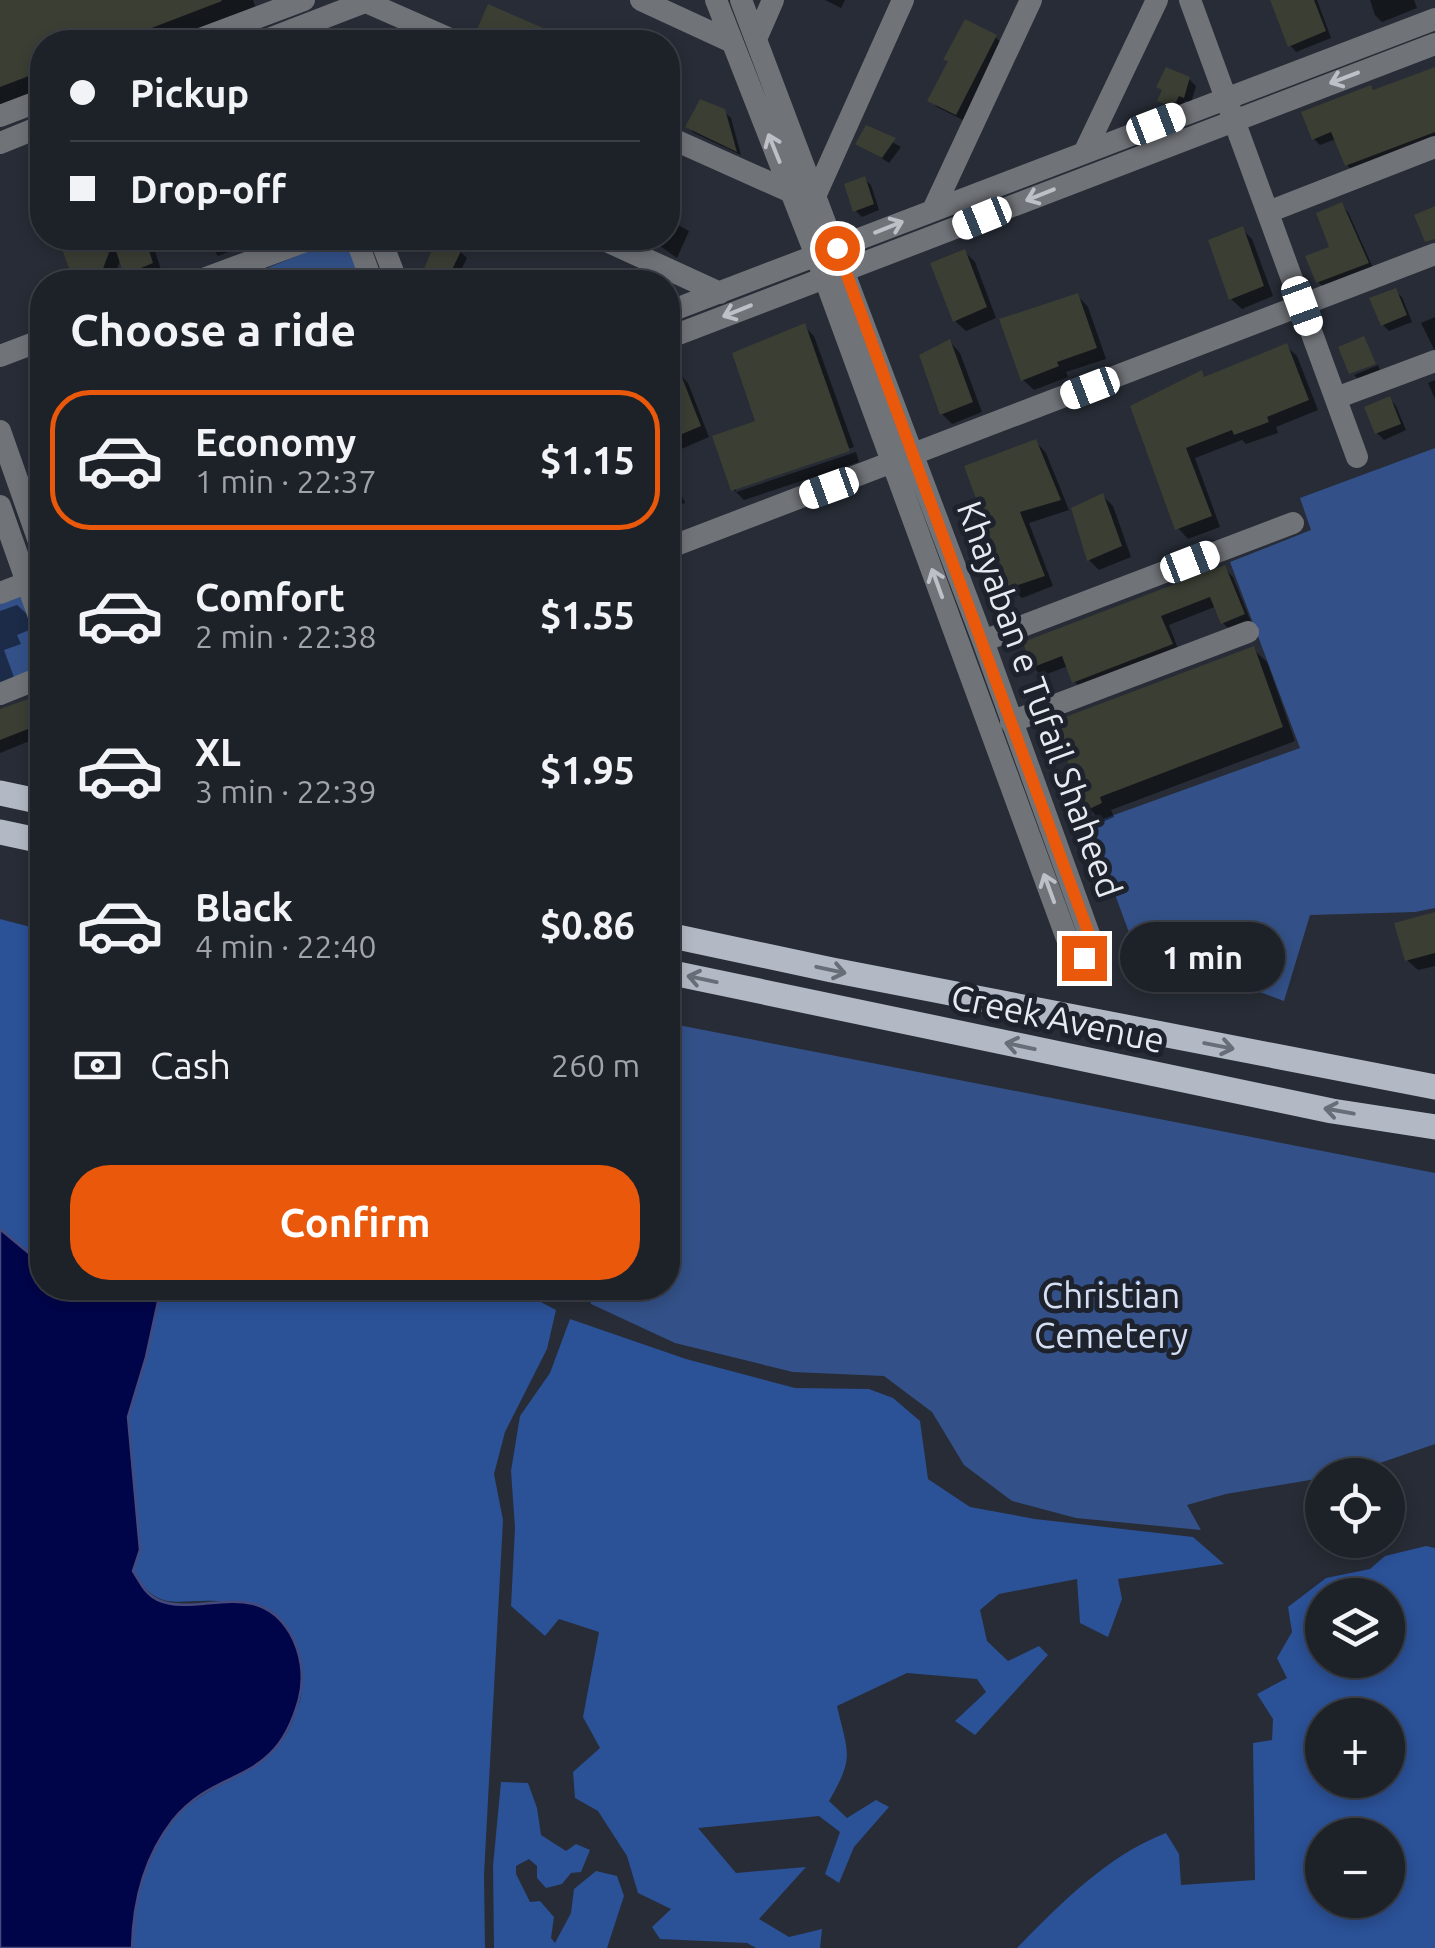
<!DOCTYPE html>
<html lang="en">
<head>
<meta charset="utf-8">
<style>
	body { margin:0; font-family:Ubuntu,sans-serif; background:#2a2e34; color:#f1f3f6; height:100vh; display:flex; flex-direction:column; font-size:38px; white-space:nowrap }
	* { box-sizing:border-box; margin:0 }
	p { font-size:32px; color:#a0a3a8 }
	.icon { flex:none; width:55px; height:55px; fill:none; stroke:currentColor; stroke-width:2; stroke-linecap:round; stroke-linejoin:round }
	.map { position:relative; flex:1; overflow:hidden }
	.details { position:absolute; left:30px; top:270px; width:650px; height:1030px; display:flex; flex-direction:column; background:#1d2128; border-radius:40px; box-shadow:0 5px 15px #0003,0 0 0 2px #3b3e45 }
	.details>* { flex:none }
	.hud { position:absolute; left:30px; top:30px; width:650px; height:220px; border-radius:40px; box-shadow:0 5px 15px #0003,0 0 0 2px #3b3e45; display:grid; align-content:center; height:220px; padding:0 40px; background:#1d2128 }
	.buttons { position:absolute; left:1305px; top:1458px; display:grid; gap:20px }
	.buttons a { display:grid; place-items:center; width:100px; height:100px; border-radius:50%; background:#1d2128; box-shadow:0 5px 15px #0003,0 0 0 2px #3b3e45; font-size:50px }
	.end { position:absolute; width:45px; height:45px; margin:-22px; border:12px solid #ea580c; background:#fff; box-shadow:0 0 0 5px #fff }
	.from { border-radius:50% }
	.bubble { position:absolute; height:70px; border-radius:35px; background:#1d2128; box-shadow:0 5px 15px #0003,0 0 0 2px #3b3e45; font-size:32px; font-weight:700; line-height:70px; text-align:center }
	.car { position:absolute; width:30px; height:60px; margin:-30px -15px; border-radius:12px; box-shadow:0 0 8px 2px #0007; background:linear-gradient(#fff 24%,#345 0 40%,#fff 0 76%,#345 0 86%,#fff 0) }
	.hud b { display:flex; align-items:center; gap:35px; height:95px; font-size:38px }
	.hud b+b { border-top:2px solid #3b3e45 }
	.hud i { width:25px; height:25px; background:#f1f3f6 }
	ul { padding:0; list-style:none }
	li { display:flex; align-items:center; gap:30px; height:140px; margin:0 20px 15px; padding:0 20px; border:5px solid transparent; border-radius:40px }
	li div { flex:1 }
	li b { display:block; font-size:38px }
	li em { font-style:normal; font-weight:700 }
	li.current { border-color:#ea580c }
	li>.icon { width:90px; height:90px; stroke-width:1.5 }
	h2 { padding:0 40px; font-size:45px; line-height:120px }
	.pay { display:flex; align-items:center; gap:25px; height:110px; padding:0 40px; font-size:38px }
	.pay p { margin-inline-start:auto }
	.cta { display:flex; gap:20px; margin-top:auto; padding:20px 40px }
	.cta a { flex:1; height:115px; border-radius:40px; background:#ea580c; color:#fff; font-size:40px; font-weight:700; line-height:115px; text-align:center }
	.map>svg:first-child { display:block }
	.green { fill:#335188 }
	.forest { fill:#2b5197; fill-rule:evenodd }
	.water { fill:#00054a; stroke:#454a7c; stroke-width:2.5 }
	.shadow { fill:#0007 }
	.building { fill:#3a3e33 }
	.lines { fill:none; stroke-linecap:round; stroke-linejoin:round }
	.minor { stroke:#707378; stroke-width:22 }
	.major { stroke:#b3b9c4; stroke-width:25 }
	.oneway { stroke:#bdc0c7 }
	.oneway2 { stroke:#686e78 }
	.route { stroke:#ea580c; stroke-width:12 }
	.labels { text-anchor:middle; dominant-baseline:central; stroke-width:10; stroke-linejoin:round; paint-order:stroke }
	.street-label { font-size:35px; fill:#e7eaf1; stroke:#1d222c }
	.park-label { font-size:35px; fill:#d4dff4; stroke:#1d222c }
</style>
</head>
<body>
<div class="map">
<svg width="1435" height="1948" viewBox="0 0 1435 1948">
	<rect width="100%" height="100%" fill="#272c36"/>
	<path class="green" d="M341 238H346L363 282H244L243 278Z
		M1435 448V908L1415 912 1310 915 1284 1001 1134 946 1089 824 1300 748 1230 562 1311 530 1300 498Z
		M22 590 42 646V668L0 685V598Z
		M668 1023 1435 1173V1444L1348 1474 1322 1475V1478L1226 1494 1187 1505 1201 1530 1076 1518 1012 1501 964 1465 932 1412 884 1376 793 1372 675 1343 591 1304 585 1288H668Z"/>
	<path class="forest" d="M0 919 42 930V1264L0 1229Z
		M161 1288H514L556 1310 547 1349 505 1432 494 1474 503 1520 484 1875 485 1948H132C133 1902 144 1854 175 1818 212 1777 278 1773 295 1714 297 1708 302 1698 301 1692 301 1675 279 1630 272 1611 254 1605 237 1601 217 1601 176 1599 157 1613 133 1571L140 1550 128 1417 146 1357Z
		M570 1319 686 1359 795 1388 869 1389 893 1398 920 1421 928 1479 970 1507 1035 1519 1193 1537 1224 1564 1118 1579 1122 1599 1108 1637 1080 1623 1077 1579 999 1594 980 1610 987 1641 1008 1661 1039 1646 1048 1655 975 1735 955 1721 986 1692 977 1679 907 1673 837 1706C848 1754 855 1756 829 1801L847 1818 876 1800 889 1807 854 1847 839 1883 825 1874 840 1832 819 1816 698 1828 736 1873 806 1867 759 1919 789 1937 822 1929 820 1948H756L747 1943 660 1939 652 1927 671 1909 638 1893 627 1856 598 1811 575 1798 573 1772 600 1748 583 1717 599 1632 559 1619 545 1636 511 1606 515 1528 511 1471 520 1416 550 1373Z
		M1426 1546 1435 1548V1948H1017C1060 1904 1108 1855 1166 1833L1179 1854 1181 1885 1255 1880 1253 1743 1272 1740 1273 1719 1257 1694 1287 1678 1277 1658 1292 1632 1288 1607 1326 1578 1370 1569 1385 1556ZM1388 1595V1660H1322V1595ZM1388 1715V1780H1322V1715ZM1388 1835V1900H1322V1835Z
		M501 1782 528 1783 537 1808 541 1835 566 1851 576 1844 590 1850 581 1872 571 1873 562 1884 546 1888 537 1878V1866L529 1859 516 1866V1874L530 1902 540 1901 554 1917 551 1938 555 1943 571 1913 574 1889 596 1871 617 1876 624 1896 607 1948H494L493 1866Z"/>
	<path class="water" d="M0 1229 42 1264V1288H161L146 1357 128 1417 140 1550 133 1571C140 1582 145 1594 158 1600 198 1618 256 1576 290 1633 301 1652 305 1677 299 1699 275 1788 219 1764 173 1820 144 1857 133 1902 132 1948H0Z"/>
	<path class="shadow" d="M0 0H253L259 16 191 42H42V100L0 117Z
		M825 0H845L841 8Z
		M1272 0H1317L1331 38 1296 52 1290 45Z
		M1370 0H1414L1417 8 1382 22 1375 15Z
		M541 30 551 42H487L478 34Z
		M995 37 1002 43 963 120 937 107 930 100Z
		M1435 70V139L1353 171 1347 165 1336 139 1320 145 1314 139 1371 87 1375 92Z
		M1189 79 1196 86 1191 103 1185 101 1182 108 1175 111 1160 101Z
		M723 111 731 118 741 155 694 133 688 127Z
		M867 128 901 147 889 163 858 143Z
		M864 179 871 185 879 210 862 217 855 210Z
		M1341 205 1348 212 1374 270 1325 288 1318 282 1333 248Z
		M668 219 689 231 677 258 653 241 655 238H668Z
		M1242 229 1252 239 1273 296 1242 309 1231 299Z
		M61 238H151L162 273 135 282 126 273 121 258 112 282H76Z
		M205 238H247L249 244 218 256Z
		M460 251 467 258 455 282H444L426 270Z
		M964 251 975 262 996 318 966 331 955 321 934 264Z
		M1395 291 1402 297 1412 322 1389 331 1383 325Z
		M1078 296 1088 307 1106 359 1066 372 1068 377 1034 390 1023 380Z
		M1435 317V351L1421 323Z
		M804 326 814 336 854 447 736 487V492L734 490 758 423Z
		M950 342 960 353 982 412 952 424 942 414Z
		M1286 346 1297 356 1318 410 1276 427 1278 433 1246 444 1242 440 1195 458 1220 527 1188 539 1178 528 1133 407 1201 373 1206 379Z
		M1378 365 1380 370 1358 379 1354 375Z
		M678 373 688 383 709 437 679 450 668 438V377Z
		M1435 380V399L1428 383Z
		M1390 399 1396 406 1406 430 1384 440 1377 433Z
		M1036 442 1046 453 1069 510 1029 523 1053 586 1022 598 1011 587 967 467Z
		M856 452 859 462 744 500 736 492Z
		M668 465 685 503 668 509Z
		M1103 496 1113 506 1131 557 1099 570 1089 560Z
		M1224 568 1233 577 1252 624 1232 632 1223 623 1217 606 1169 625 1180 654 1083 690 1074 681 1068 666 1042 676 1033 667Z
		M17 605 28 615 32 629 17 635 21 644 4 650 15 680 0 686V611Z
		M1253 649 1267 662 1295 741 1111 810 1114 817 1102 822 1089 808 1055 724Z
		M33 699 42 709V736L0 753V710Z
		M1435 914V966L1418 970 1407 960Z"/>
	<path class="building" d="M0 0H221L222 1 115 42H42V71L0 87Z
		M1270 0H1314L1326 31 1288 47Z
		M488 4 543 28 537 42H491L475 34Z
		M965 19 997 35 956 115 927 101 948 61 943 60Z
		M1166 67 1190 77 1184 98 1179 96 1176 102 1167 105 1157 101 1162 90 1156 87Z
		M1435 67V132L1345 166 1331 132 1312 140 1301 112 1371 85 1373 90Z
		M700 99 725 109 737 152 685 127Z
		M866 125 896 138 882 158 855 144Z
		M865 176 874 204 853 212 844 184Z
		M1342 202 1369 263 1316 283 1305 256 1329 247 1316 213Z
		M1435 206V239L1425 242 1414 215Z
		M1243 226 1264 286 1229 300 1208 240Z
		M58 238H145L153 263 124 275 113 242 98 282H74Z
		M437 238 462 249 446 282 423 271Z
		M965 249 987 307 953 322 930 263Z
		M1396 288 1407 315 1381 326 1369 298Z
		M1078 293 1097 348 1057 362 1059 366 1021 381 999 319Z
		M805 323 850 451 731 491 712 436 755 421 732 353Z
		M1364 336 1376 364 1349 374 1338 347Z
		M950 339 973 402 940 415 919 355Z
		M1287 343 1309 400 1267 417 1269 422 1234 435 1232 430 1186 448 1212 516 1175 530 1130 406 1202 370 1204 377Z
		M672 352 701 426 668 440V353Z
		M1390 396 1401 424 1375 434 1364 407Z
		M1036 439 1061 500 1020 512 1045 576 1009 588 964 466Z
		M1103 493 1122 546 1087 561 1071 508Z
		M1225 565 1245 614 1221 624 1210 597 1161 616 1173 644 1072 683 1062 656 1031 668 1023 642Z
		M1254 646 1283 727 1100 797 1102 803 1087 810 1052 722Z
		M34 697 41 724 0 740V709Z
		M1435 912V953L1405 961 1394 923Z"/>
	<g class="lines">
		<path class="minor" d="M641 0 732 42
			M716 0 824 276 1073 955 1085 958 1094 948 983 641 741 0
			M1190 0 1357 457
			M366 2 457 42
			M756 39 773 0
			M192 42 304 0
			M261 42 370 0
			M0 116 42 100
			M668 137 791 192
			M0 143 42 126
			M1085 151 1157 0
			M816 194 903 0
			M933 210 1031 0
			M1268 212 1435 147
			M356 238 372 282
			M380 238 397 282
			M600 238 720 293
			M195 282 314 238
			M668 312 1435 19
			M668 338 1435 44
			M0 356 42 340
			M1336 398 1435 361
			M0 431 42 550
			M0 506 42 625
			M668 548 1435 254
			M0 593 39 578
			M983 641 1293 523
			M0 694 42 677
			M1011 722 1248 632"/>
		<path class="major" d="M0 793 42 802
			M0 832 42 841
			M668 935 832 970 1435 1087
			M668 972 1332 1111 1435 1127"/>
	</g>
	<defs><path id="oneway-shaft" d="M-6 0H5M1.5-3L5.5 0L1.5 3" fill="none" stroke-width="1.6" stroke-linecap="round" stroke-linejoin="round" transform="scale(2.5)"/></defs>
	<g class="oneway">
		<use href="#oneway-shaft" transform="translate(1344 78) rotate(159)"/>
		<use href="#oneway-shaft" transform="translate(774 148) rotate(-112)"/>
		<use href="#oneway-shaft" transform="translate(1040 195) rotate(158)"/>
		<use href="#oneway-shaft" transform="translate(889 227) rotate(-22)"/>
		<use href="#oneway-shaft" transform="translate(737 311) rotate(158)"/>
		<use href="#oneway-shaft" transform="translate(937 583) rotate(-110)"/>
		<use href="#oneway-shaft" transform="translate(1049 888) rotate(-110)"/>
	</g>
	<g class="oneway2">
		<use href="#oneway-shaft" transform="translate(831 970) rotate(12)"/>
		<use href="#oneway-shaft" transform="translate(702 979) rotate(-168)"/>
		<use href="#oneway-shaft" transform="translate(1020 1046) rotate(-168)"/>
		<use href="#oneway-shaft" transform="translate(1219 1046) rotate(11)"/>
		<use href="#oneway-shaft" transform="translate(1339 1111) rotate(-170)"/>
	</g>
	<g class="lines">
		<path class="route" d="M837 248 1094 948 1084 958"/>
	</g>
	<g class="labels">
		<g class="street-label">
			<text transform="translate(1040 699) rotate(70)">Khayaban e Tufail Shaheed</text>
			<text transform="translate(1058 1018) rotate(12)">Creek Avenue</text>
		</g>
		<g class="park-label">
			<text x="1111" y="1295">Christian<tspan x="1111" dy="40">Cemetery</tspan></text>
		</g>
	</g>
</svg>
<div class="buttons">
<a><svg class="icon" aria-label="locate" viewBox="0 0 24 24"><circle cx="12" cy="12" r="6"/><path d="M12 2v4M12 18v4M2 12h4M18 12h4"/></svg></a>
<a><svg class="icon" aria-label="layers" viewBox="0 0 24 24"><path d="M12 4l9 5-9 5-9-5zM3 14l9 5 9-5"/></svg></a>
<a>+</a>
<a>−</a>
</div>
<i class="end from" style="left:837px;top:248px"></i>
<i class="end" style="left:1084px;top:958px"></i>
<div class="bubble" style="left:1120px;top:922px;width:165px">1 min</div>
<i class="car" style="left:1156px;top:124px;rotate:69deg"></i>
<i class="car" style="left:982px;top:218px;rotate:248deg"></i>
<i class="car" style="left:1302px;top:306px;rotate:160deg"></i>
<i class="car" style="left:1090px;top:388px;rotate:249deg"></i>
<i class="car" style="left:829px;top:488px;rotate:250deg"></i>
<i class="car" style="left:1190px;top:562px;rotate:69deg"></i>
<div class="hud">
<b><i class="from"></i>Pickup</b>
<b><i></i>Drop-off</b>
</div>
<section class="details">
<h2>Choose a ride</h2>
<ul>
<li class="current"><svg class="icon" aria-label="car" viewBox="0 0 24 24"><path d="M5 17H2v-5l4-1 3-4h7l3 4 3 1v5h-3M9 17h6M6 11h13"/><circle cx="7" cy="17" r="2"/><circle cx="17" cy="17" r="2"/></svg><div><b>Economy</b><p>1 min · 22:37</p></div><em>$1.15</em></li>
<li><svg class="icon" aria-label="car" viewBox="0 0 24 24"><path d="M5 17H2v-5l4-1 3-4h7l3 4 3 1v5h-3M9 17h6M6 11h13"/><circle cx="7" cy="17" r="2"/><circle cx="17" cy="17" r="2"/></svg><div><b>Comfort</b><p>2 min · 22:38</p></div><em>$1.55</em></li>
<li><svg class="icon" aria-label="car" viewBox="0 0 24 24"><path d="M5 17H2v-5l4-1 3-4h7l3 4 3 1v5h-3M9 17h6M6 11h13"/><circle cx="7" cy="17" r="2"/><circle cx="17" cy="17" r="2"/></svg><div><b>XL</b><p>3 min · 22:39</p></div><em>$1.95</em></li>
<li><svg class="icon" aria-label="car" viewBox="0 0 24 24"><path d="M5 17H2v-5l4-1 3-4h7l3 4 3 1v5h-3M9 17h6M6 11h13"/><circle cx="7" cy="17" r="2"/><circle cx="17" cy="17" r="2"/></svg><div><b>Black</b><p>4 min · 22:40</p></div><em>$0.86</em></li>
</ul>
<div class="pay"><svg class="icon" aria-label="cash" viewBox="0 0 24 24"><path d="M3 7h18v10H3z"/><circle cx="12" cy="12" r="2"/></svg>Cash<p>260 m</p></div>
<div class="cta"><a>Confirm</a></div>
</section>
</div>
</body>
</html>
